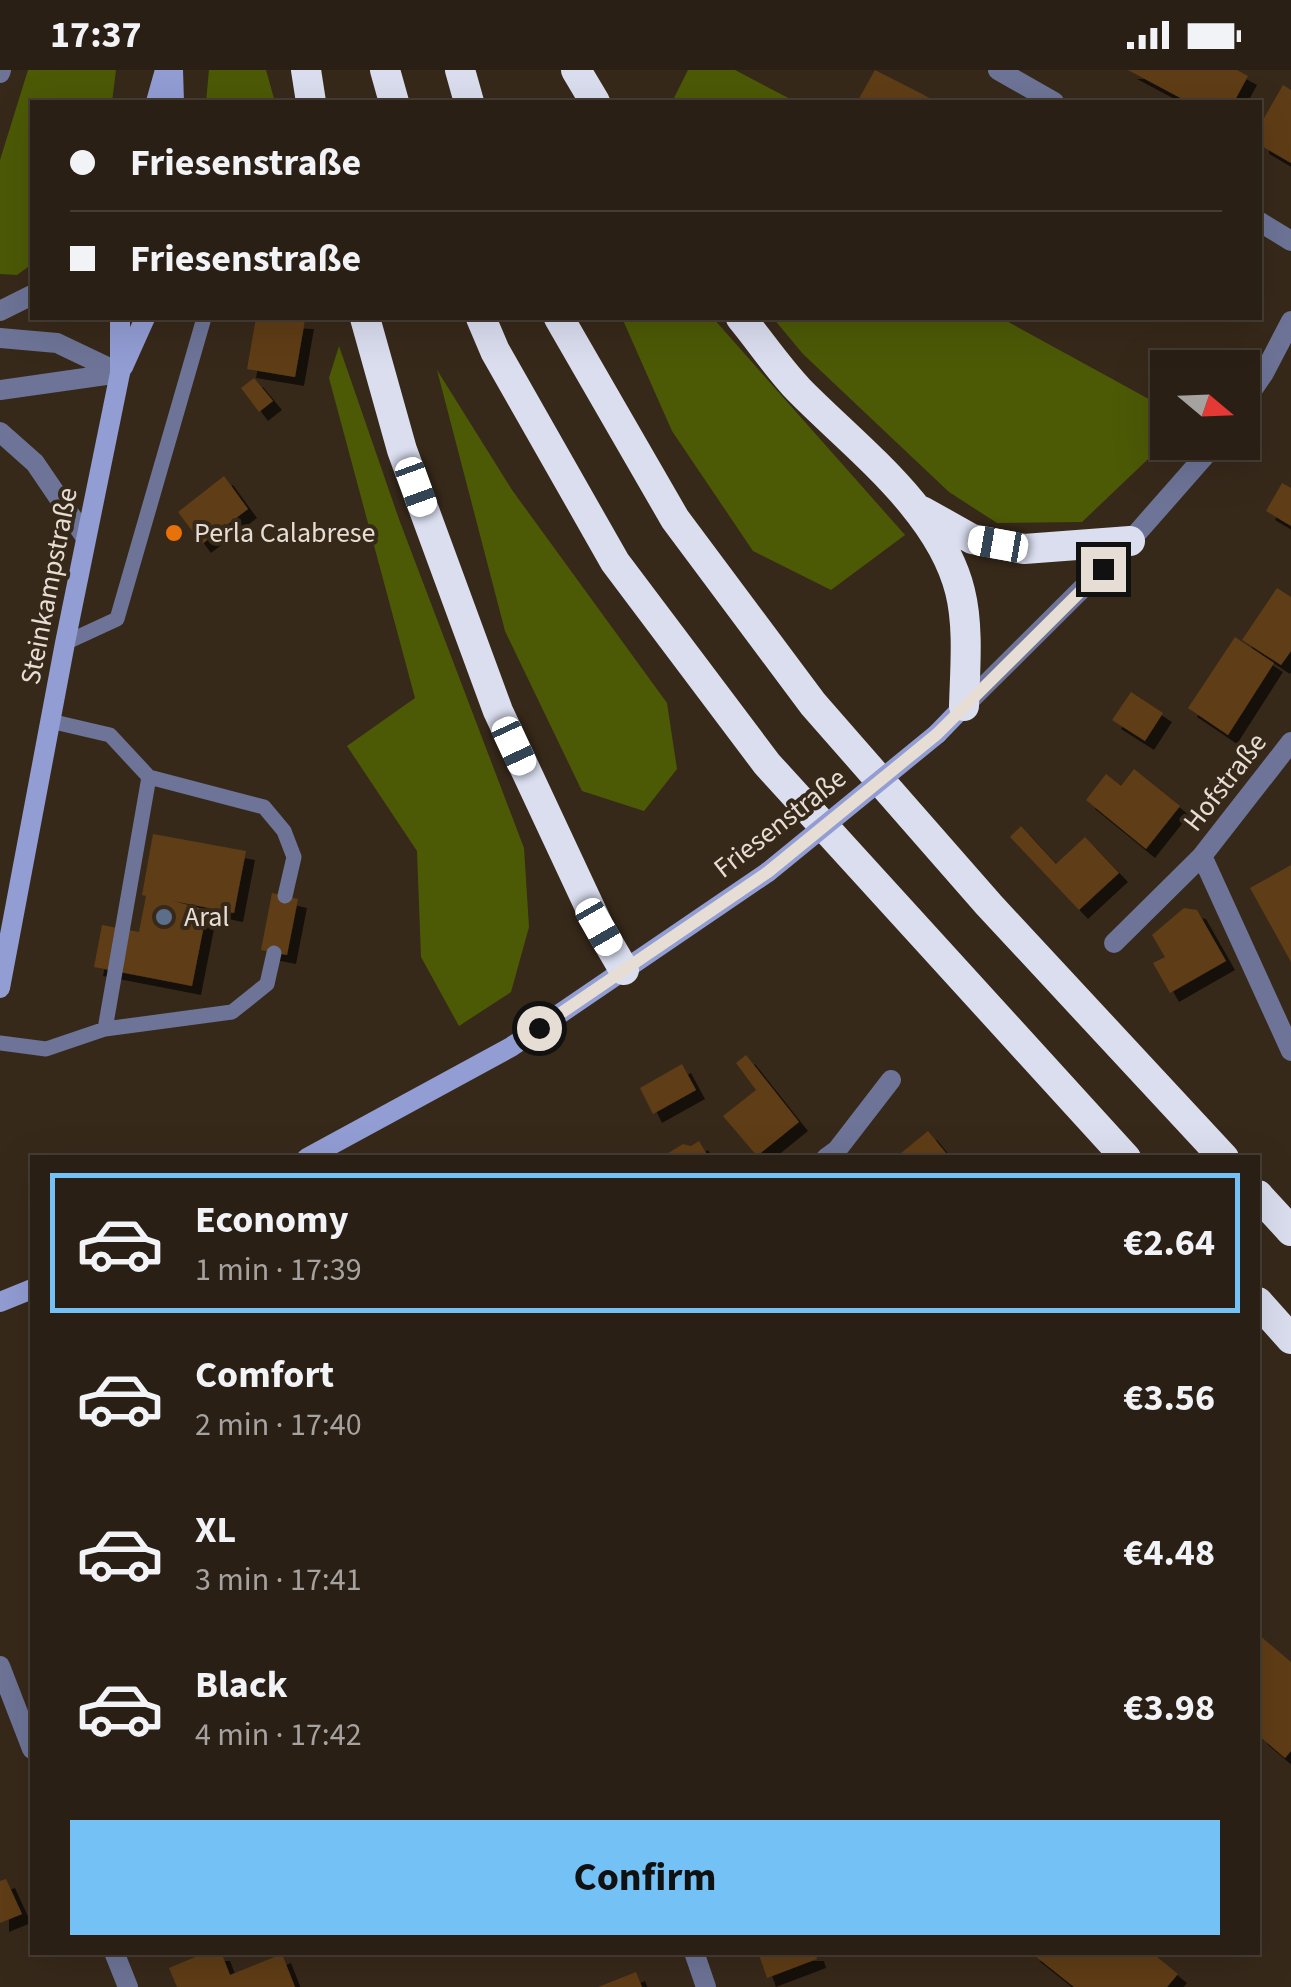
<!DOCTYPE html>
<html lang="en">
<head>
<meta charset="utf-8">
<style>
	body { margin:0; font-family:"Source Sans 3",sans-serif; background:#31271d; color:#f1f3f6; height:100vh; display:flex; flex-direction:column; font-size:38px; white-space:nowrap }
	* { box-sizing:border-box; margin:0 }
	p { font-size:32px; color:#a5a2a0 }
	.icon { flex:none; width:55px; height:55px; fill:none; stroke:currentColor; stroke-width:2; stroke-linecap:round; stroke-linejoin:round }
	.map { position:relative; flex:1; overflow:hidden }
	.sheet { position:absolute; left:30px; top:1085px; width:1230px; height:800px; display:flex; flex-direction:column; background:#291f14; border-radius:0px; box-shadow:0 10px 40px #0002,0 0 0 2px #453d34 }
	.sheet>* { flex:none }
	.banner { position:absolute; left:30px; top:30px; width:1232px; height:220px; border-radius:0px; box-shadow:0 10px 40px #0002,0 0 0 2px #453d34; display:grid; align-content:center; height:220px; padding:0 40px; background:#291f14 }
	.needle { width:65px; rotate:109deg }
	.fabs { position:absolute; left:1150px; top:280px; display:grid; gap:20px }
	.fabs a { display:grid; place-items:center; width:110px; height:110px; border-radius:0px; background:#291f14; box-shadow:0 10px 40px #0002,0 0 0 2px #453d34; font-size:50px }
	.end { position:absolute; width:45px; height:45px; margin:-22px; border:12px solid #e6ddd4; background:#111; box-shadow:0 0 0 5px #111 }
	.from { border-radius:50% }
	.car { position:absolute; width:30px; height:60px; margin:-30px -15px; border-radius:12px; box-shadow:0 0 8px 2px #0007; background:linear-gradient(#fff 24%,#345 0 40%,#fff 0 76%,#345 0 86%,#fff 0) }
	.banner b { display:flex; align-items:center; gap:35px; height:95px; font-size:38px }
	.banner b+b { border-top:2px solid #453d34 }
	.banner i { width:25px; height:25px; background:#f1f3f6 }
	ul { padding:18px 0 0; list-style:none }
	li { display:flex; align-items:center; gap:30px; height:140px; margin:0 20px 15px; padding:0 20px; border:5px solid transparent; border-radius:0px }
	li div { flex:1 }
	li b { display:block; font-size:38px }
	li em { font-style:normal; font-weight:700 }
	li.on { border-color:#73c1f5 }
	li>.icon { width:90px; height:90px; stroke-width:1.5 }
	.button { display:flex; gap:20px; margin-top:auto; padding:20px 40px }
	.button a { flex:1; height:115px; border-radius:0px; background:#73c1f5; color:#111; font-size:40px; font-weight:700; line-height:115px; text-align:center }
	.status { display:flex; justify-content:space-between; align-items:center; height:70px; padding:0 50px; background:#291f14; direction:ltr }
	.status svg { height:28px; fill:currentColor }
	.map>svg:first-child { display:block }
	.green { fill:#4c5a06 }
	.building { fill:#5f3c16; filter:url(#shadow) }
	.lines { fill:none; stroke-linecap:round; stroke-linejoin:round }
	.service { stroke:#6d7497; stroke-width:15 }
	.minor { stroke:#6d7497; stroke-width:20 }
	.tertiary { stroke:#6d7497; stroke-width:20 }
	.secondary { stroke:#929dd4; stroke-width:20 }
	.motorway { stroke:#dadeef; stroke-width:30 }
	.secondary-bridge { stroke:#929dd4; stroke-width:20 }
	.route { stroke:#e6ddd4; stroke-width:12 }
	.food-dot { fill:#e8710a; stroke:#37291a; stroke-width:4 }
	.service-dot { fill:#5c6f8a; stroke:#37291a; stroke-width:4 }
	.labels { text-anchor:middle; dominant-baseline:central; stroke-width:8; stroke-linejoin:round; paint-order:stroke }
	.poi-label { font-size:28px; fill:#e6ddd4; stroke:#37291a; text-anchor:start }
	.street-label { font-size:28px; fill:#e6ddd4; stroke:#37291a }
</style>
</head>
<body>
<div class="status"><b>17:37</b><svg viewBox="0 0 49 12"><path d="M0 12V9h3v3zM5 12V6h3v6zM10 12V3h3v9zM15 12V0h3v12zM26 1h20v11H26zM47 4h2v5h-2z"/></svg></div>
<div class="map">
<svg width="1291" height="1917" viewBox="0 0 1291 1917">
	<defs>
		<filter id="shadow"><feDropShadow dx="9" dy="9" stdDeviation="0" flood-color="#0009"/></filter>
	</defs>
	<rect width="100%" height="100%" fill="#37291a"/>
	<path class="green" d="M28 0H116L112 32H32V194L17 205 0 204V90Z
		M209 0H266L275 32H206Z
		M688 0H735L796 32H672Z
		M622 248H713L905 465 831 520 753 481 672 361Z
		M773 248H1001L1167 339V371L1082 452 997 453 949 422 803 284Z
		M339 276 400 452 524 778 529 857 511 922 459 956 421 887 417 781 347 676 415 628 329 308Z
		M437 300 512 420 667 633 677 699 644 741 582 721 505 561Z"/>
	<path class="building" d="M875 0 924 25 937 32H857Z
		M1128 0H1237L1248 6 1234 32H1188Z
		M1283 15 1291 20V93L1260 75V55Z
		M256 248 305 250 295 307 247 299Z
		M254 308 273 331 259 342 241 318Z
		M224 406 248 439 202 474 178 442Z
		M1282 413 1291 418V456L1266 441Z
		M1277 518 1291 527V581L1281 595 1242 570Z
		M1235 567 1274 593 1228 665 1188 638Z
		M1131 622 1163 643 1145 671 1112 650Z
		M1134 699 1180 736 1146 779 1086 730 1106 704 1121 716Z
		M1021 756 1056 794 1085 767 1119 803 1079 840 1010 767Z
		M153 764 246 781 234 843 173 831 207 840 192 916 94 897 102 855 139 862 146 826 142 825Z
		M1291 795V892L1250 818Z
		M272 823 298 829 287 885 261 880Z
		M1184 838 1197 840 1226 891 1170 923 1153 893 1165 887 1152 865Z
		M746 985 799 1052 757 1086 723 1046 756 1020 736 993Z
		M682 994 696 1020 653 1044 640 1018Z
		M928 1061 950 1088H895Z
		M699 1071 709 1088H660L683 1074 691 1076Z
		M1258 1564 1291 1592V1681L1285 1688 1258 1665Z
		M6 1809 22 1844 0 1853V1811Z
		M207 1882H221L230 1905 282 1884 295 1917H177L169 1898Z
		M758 1882H815L817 1889 767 1908Z
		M1030 1882H1151L1178 1904 1167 1917H1074Z
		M636 1902 642 1917H598Z"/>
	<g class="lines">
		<path class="service" d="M65 573 117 549 204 248
			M149 707 264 737 284 761 294 787 285 826
			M105 959 232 942 267 914 274 883
			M0 973 46 979 105 959 149 707 110 665 50 651"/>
		<path class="minor" d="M998 0 1054 32
			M0 3 1 0
			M1260 152 1291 171
			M1291 672 1202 786 1291 981
			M1114 873 1202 786
			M826 1088 837 1080 891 1010
			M694 1882 706 1917"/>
		<path class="tertiary" d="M0 241 32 225
			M0 268 57 273 120 303
			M0 320 120 303
			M1242 335 1264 303 1291 251
			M0 362 35 393 86 468
			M964 636 1130 471 1217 372
			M0 1596 32 1679
			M114 1882 128 1917"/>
		<path class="secondary" d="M173 0 174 32
			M156 32 165 0
			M123 297 145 248
			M937 664 964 636
			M0 918 65 573 120 303V248
			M307 1088 511 977 768 802
			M0 1232 32 1219"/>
		<path class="motorway" d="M306 0 311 32
			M385 0 394 32
			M460 0 469 32
			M576 0 595 32
			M365 248 402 380 498 641 599 857 624 900
			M481 248 495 281 615 492 767 694 1126 1088
			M559 248 675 449 813 634 989 835 1224 1088
			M741 248C760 271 778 298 799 320 855 377 940 440 960 521 969 557 965 599 964 636
			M922 441 972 469 1024 479 1130 471
			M1258 1125 1291 1161
			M1258 1232 1291 1269"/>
		<path class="secondary-bridge" d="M768 802 937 664"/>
	</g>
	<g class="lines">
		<path class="route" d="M539 958 768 802 937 664 1103 499"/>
	</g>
	<circle class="food-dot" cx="174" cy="463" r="10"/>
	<circle class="service-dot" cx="164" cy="847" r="10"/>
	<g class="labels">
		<g class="poi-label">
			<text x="194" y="463">Perla Calabrese</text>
			<text x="184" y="847">Aral</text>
		</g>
		<g class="street-label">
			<text transform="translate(49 516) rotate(-79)">Steinkampstraße</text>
			<text transform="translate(1225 712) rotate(-52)">Hofstraße</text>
			<text transform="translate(780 753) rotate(-38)">Friesenstraße</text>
		</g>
	</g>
</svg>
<div class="fabs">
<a><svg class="needle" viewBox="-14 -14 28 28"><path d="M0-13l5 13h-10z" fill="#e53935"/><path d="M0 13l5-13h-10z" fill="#a5a2a0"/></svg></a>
</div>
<i class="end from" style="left:539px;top:958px"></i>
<i class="end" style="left:1103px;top:499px"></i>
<i class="car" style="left:416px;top:417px;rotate:160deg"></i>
<i class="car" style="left:998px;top:474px;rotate:280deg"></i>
<i class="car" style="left:514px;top:676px;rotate:155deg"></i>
<i class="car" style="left:599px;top:857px;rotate:150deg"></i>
<div class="banner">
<b><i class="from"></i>Friesenstraße</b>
<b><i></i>Friesenstraße</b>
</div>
<section class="sheet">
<ul>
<li class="on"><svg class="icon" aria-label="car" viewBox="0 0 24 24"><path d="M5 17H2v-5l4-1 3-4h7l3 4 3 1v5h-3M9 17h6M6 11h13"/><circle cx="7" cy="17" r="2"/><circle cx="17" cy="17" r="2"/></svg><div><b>Economy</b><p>1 min · 17:39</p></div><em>€2.64</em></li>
<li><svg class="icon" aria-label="car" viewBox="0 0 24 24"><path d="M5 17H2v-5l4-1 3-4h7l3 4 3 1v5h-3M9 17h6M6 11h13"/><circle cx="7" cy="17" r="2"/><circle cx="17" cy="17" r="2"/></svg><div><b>Comfort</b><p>2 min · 17:40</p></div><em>€3.56</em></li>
<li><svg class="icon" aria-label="car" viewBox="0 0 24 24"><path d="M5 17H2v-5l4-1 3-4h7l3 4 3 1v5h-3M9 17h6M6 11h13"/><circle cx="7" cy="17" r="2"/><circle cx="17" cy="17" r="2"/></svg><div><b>XL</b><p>3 min · 17:41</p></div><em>€4.48</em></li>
<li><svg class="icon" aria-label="car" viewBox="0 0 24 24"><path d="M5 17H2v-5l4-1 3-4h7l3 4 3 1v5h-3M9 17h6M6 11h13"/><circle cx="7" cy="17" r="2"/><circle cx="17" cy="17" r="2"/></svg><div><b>Black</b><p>4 min · 17:42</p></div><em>€3.98</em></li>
</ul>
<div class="button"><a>Confirm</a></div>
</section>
</div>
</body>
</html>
